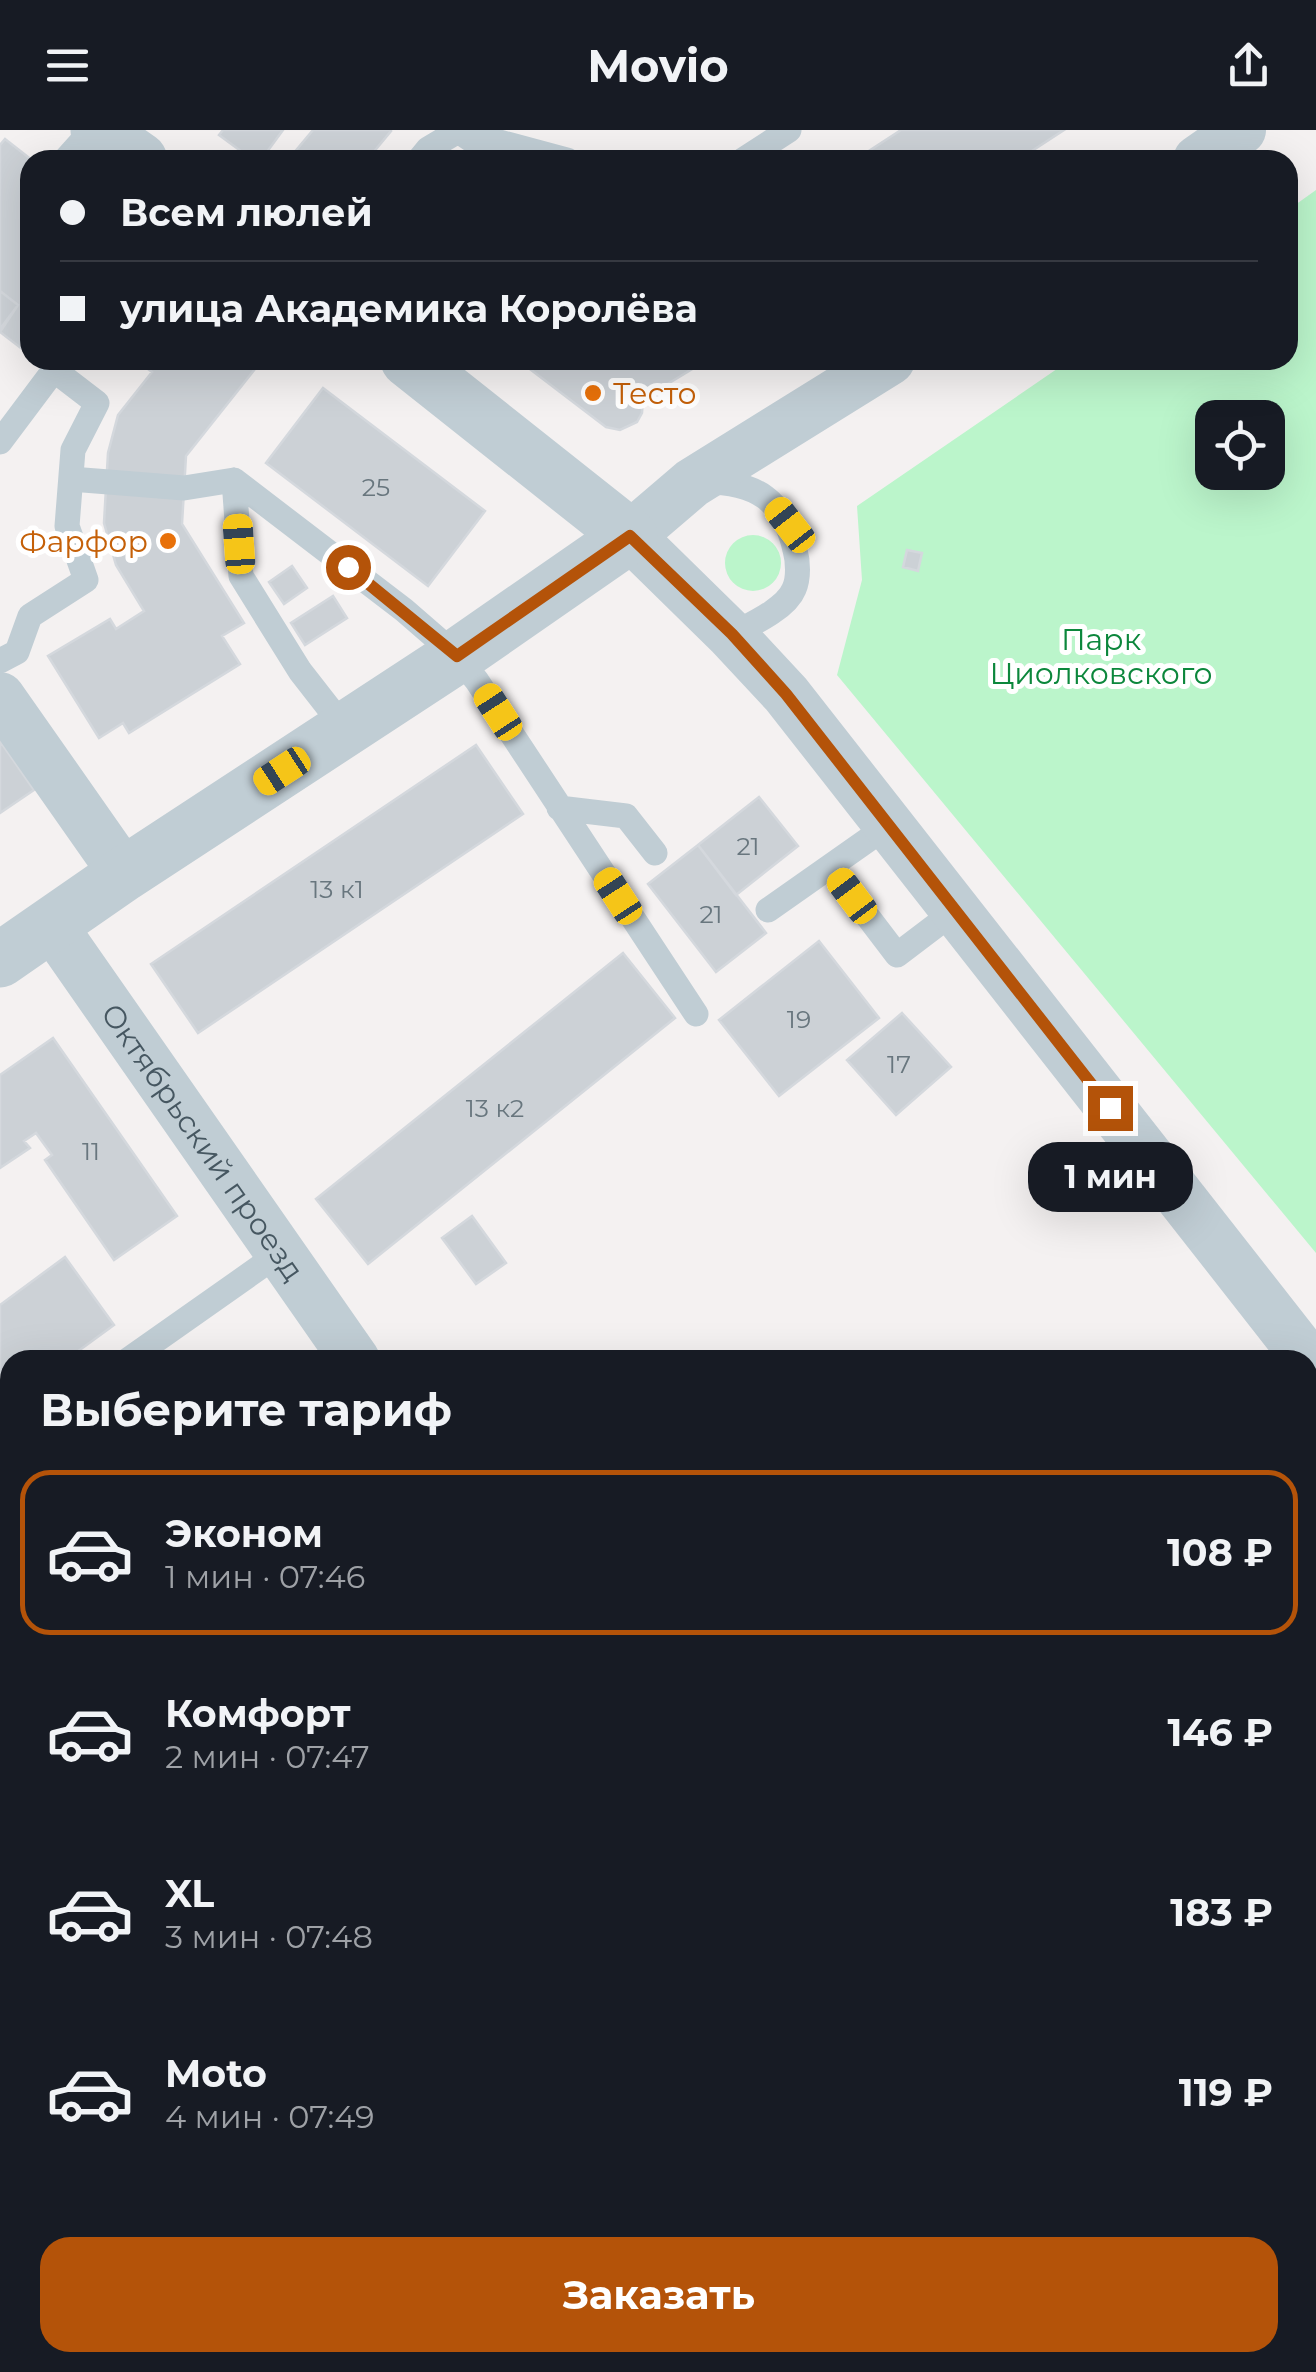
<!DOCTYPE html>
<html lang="ru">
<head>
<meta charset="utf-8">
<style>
	body { margin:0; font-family:Montserrat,sans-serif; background:#242831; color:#f1f3f6; height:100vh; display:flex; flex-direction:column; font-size:38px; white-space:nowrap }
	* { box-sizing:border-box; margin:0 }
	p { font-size:32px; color:#9ea1a6 }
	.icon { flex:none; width:55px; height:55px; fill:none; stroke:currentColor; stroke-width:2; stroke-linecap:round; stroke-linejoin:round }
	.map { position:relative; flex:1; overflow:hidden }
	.drawer { position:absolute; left:0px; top:1220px; width:1318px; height:1022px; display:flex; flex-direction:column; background:#171b24; border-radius:30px 30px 0 0; box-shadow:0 10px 40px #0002 }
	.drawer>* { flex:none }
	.top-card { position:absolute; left:20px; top:20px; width:1278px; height:220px; border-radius:30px; box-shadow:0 10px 40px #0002; display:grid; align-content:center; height:220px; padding:0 40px; background:#171b24 }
	.buttons { position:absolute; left:1195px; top:270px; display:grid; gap:20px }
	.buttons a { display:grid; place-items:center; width:90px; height:90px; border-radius:20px; background:#171b24; box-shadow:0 10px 40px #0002; font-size:50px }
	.end { position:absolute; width:45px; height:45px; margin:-22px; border:12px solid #b45309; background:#fff; box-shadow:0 0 0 5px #fff }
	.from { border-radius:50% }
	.bubble { position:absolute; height:70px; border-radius:30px; background:#171b24; box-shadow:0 10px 40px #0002; font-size:32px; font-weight:700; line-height:70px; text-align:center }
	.car { position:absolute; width:30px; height:60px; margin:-30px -15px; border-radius:12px; box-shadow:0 0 8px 2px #0007; background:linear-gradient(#f5c518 24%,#345 0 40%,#f5c518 0 76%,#345 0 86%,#f5c518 0) }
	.top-card b { display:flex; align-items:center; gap:35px; height:95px; font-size:38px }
	.top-card b+b { border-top:2px solid #363941 }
	.top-card i { width:25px; height:25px; background:#f1f3f6 }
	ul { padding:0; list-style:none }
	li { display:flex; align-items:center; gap:30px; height:165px; margin:0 20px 15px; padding:0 20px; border:5px solid transparent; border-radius:30px }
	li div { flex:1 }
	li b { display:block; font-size:38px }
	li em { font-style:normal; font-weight:700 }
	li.current { border-color:#b45309 }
	li>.icon { width:90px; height:90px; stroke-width:1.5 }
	h2 { padding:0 40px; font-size:45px; line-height:120px }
	.primary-button { display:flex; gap:20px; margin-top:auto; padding:20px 40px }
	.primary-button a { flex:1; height:115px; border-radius:30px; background:#b45309; color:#fff; font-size:40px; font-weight:700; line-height:115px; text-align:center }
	header { display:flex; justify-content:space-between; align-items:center; height:130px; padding:0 40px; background:#171b24; font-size:45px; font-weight:700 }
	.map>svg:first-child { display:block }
	.green { fill:#bbf5cb; fill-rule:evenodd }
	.building { fill:#ccd1d6; stroke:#d4d8dd; stroke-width:2.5 }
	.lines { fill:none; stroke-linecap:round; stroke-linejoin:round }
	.service { stroke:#c0cdd4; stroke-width:25 }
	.minor { stroke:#c0cdd4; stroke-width:50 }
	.tertiary { stroke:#c0cdd4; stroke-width:55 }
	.route { stroke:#b45309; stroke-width:12 }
	.food-dot { fill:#e8710a; stroke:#fff; stroke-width:4 }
	.labels { text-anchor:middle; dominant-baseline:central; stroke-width:10; stroke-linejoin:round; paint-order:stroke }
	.number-label { font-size:25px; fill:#68767e }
	.food-label { font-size:30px; fill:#c56008; stroke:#fff; text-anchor:start }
	.park-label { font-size:30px; fill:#0c873c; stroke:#fff }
	.street-label { font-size:30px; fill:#465761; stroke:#fff }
</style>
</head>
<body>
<header><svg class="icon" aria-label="menu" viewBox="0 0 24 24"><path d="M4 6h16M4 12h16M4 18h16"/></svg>Movio<svg class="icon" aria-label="share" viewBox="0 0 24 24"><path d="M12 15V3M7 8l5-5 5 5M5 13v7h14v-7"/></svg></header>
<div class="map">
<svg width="1316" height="2242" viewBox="0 0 1316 2242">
	<rect width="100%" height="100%" fill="#f4f1f1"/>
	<path class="green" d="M1316 60V1123L837 545 862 450 857 376 1070 230H1288V80ZM1212 288H1268V342H1212Z
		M725 433a28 28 0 1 1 56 0a28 28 0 1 1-56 0Z"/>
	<path class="building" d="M223 0H283L261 30H253L219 5Z
		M313 0H390L391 1 367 30H288Z
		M901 0H1064L1018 30H855Z
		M5 9 32 30 30 225 0 202 18 175 0 161V15Z
		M0 161 18 175 0 199Z
		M136 230H245L255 239 186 326 182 394 244 493 222 506 240 534 129 603 123 593 99 608 48 526 110 489 116 499 144 481 116 435 104 393 108 323 118 285 152 242Z
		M518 230H707L643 269 642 283 637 292 620 300 606 297Z
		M323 258 485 381 428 456 266 333Z
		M907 420 922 423 918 441 903 437Z
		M292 436 307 458 284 474 269 452Z
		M333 466 347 488 305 515 291 493Z
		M0 611 34 660 0 683Z
		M476 615 523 684 198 903 151 834Z
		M759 667 798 716 736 765 698 715Z
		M698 715 766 803 716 842 648 754Z
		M819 811 879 888 779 966 719 890Z
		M623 823 675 888 368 1134 316 1069Z
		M902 883 951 937 896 985 847 930Z
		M53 908 177 1086 114 1130 45 1030 52 1025 36 1003 24 1011 30 1018 0 1038V945Z
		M472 1086 506 1133 476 1154 442 1108Z
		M65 1127 114 1195 66 1230H10V1271L0 1278V1175Z
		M1316 1370V1469L1308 1458V1377Z
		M722 2232H894L901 2242H710Z
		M911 2232H957L964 2241 975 2232H1022L1030 2242H901Z
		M1022 2232H1184L1172 2242H1030Z"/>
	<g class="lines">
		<path class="service" d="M65 30 92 0
			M419 30 428 19 458 1
			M501 30 458 1 567 30
			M743 30 789 0
			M0 312 54 240 97 273 73 320 67 396 86 450 30 486 17 522 0 531
			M71 349 184 358 234 350 404 480 457 526 477 551 696 884
			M234 350 241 446 300 541 346 600
			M705 352C756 352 784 370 795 420 798 431 799 448 794 459 786 479 750 495 731 505
			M559 678 626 686 655 723
			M830 737 897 825 955 781
			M768 780 889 695
			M128 1230 280 1123
			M0 1321 10 1313
			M1308 1350 1316 1343
			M0 1668 10 1660
			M0 1923 10 1913
			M668 2232 672 2242"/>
		<g class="minor">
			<path d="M1198 30 1241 0"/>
			<path d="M890 230 692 353 630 406 731 505 786 564 1316 1240"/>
			<path d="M0 567 124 744"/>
			<path id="s1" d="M53 797 355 1230"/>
			<path d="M0 1797 10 1807"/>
			<path d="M1308 2208 1316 2202"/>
			<path d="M434 2232 443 2242"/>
			<path d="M488 2232 506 2242"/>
			<path d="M1265 2242 1277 2232"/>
		</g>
		<path class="tertiary" d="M98 0 140 30
			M0 830 124 744 457 526 630 406 408 230"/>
	</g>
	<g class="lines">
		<path class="route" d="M348 437 457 526 630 406 732 504 786 564 1110 978"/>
	</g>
	<g class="food-dot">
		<circle cx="593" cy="263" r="10"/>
		<circle cx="168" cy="411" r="10"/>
	</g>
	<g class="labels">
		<g class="number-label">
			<text x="376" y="357">25</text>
			<text x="748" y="716">21</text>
			<text x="337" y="759">13 к1</text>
			<text x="711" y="784">21</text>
			<text x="799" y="889">19</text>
			<text x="899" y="934">17</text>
			<text x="495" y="978">13 к2</text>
			<text x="91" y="1021">11</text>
		</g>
		<g class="food-label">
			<text x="613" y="263">Тесто</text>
			<text x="148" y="411" text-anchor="end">Фарфор</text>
		</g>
		<g class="park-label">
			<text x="1101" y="509">Парк<tspan x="1101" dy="34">Циолковского</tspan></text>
		</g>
		<g class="street-label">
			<text stroke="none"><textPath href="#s1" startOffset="262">Октябрьский проезд</textPath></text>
		</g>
	</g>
</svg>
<div class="buttons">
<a><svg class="icon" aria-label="locate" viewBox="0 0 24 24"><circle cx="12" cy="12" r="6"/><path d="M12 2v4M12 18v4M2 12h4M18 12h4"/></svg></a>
</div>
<i class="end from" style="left:348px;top:437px"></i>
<i class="end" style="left:1110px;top:978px"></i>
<div class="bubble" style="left:1028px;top:1012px;width:165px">1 мин</div>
<i class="car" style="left:790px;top:395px;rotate:322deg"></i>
<i class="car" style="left:239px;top:414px;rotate:356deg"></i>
<i class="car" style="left:498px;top:582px;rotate:327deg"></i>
<i class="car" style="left:282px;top:641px;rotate:237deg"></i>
<i class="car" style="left:618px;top:766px;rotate:327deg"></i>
<i class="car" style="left:852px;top:766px;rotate:323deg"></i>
<div class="top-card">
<b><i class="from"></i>Всем люлей</b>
<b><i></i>улица Академика Королёва</b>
</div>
<section class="drawer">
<h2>Выберите тариф</h2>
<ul>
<li class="current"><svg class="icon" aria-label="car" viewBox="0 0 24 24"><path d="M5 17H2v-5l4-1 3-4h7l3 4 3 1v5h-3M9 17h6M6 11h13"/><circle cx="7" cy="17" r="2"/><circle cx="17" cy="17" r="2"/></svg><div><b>Эконом</b><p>1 мин · 07:46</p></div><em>108 ₽</em></li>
<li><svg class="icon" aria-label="car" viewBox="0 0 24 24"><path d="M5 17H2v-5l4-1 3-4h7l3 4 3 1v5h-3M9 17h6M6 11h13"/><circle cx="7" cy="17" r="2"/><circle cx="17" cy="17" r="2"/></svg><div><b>Комфорт</b><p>2 мин · 07:47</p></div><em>146 ₽</em></li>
<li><svg class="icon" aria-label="car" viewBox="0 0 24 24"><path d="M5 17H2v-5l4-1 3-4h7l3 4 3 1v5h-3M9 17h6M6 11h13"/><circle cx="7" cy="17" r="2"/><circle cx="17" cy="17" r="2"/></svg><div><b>XL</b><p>3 мин · 07:48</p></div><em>183 ₽</em></li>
<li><svg class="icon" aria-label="car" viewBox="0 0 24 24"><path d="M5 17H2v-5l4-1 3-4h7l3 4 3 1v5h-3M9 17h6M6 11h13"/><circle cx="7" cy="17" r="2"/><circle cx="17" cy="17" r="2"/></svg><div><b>Moto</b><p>4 мин · 07:49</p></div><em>119 ₽</em></li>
</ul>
<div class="primary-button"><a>Заказать</a></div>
</section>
</div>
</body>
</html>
